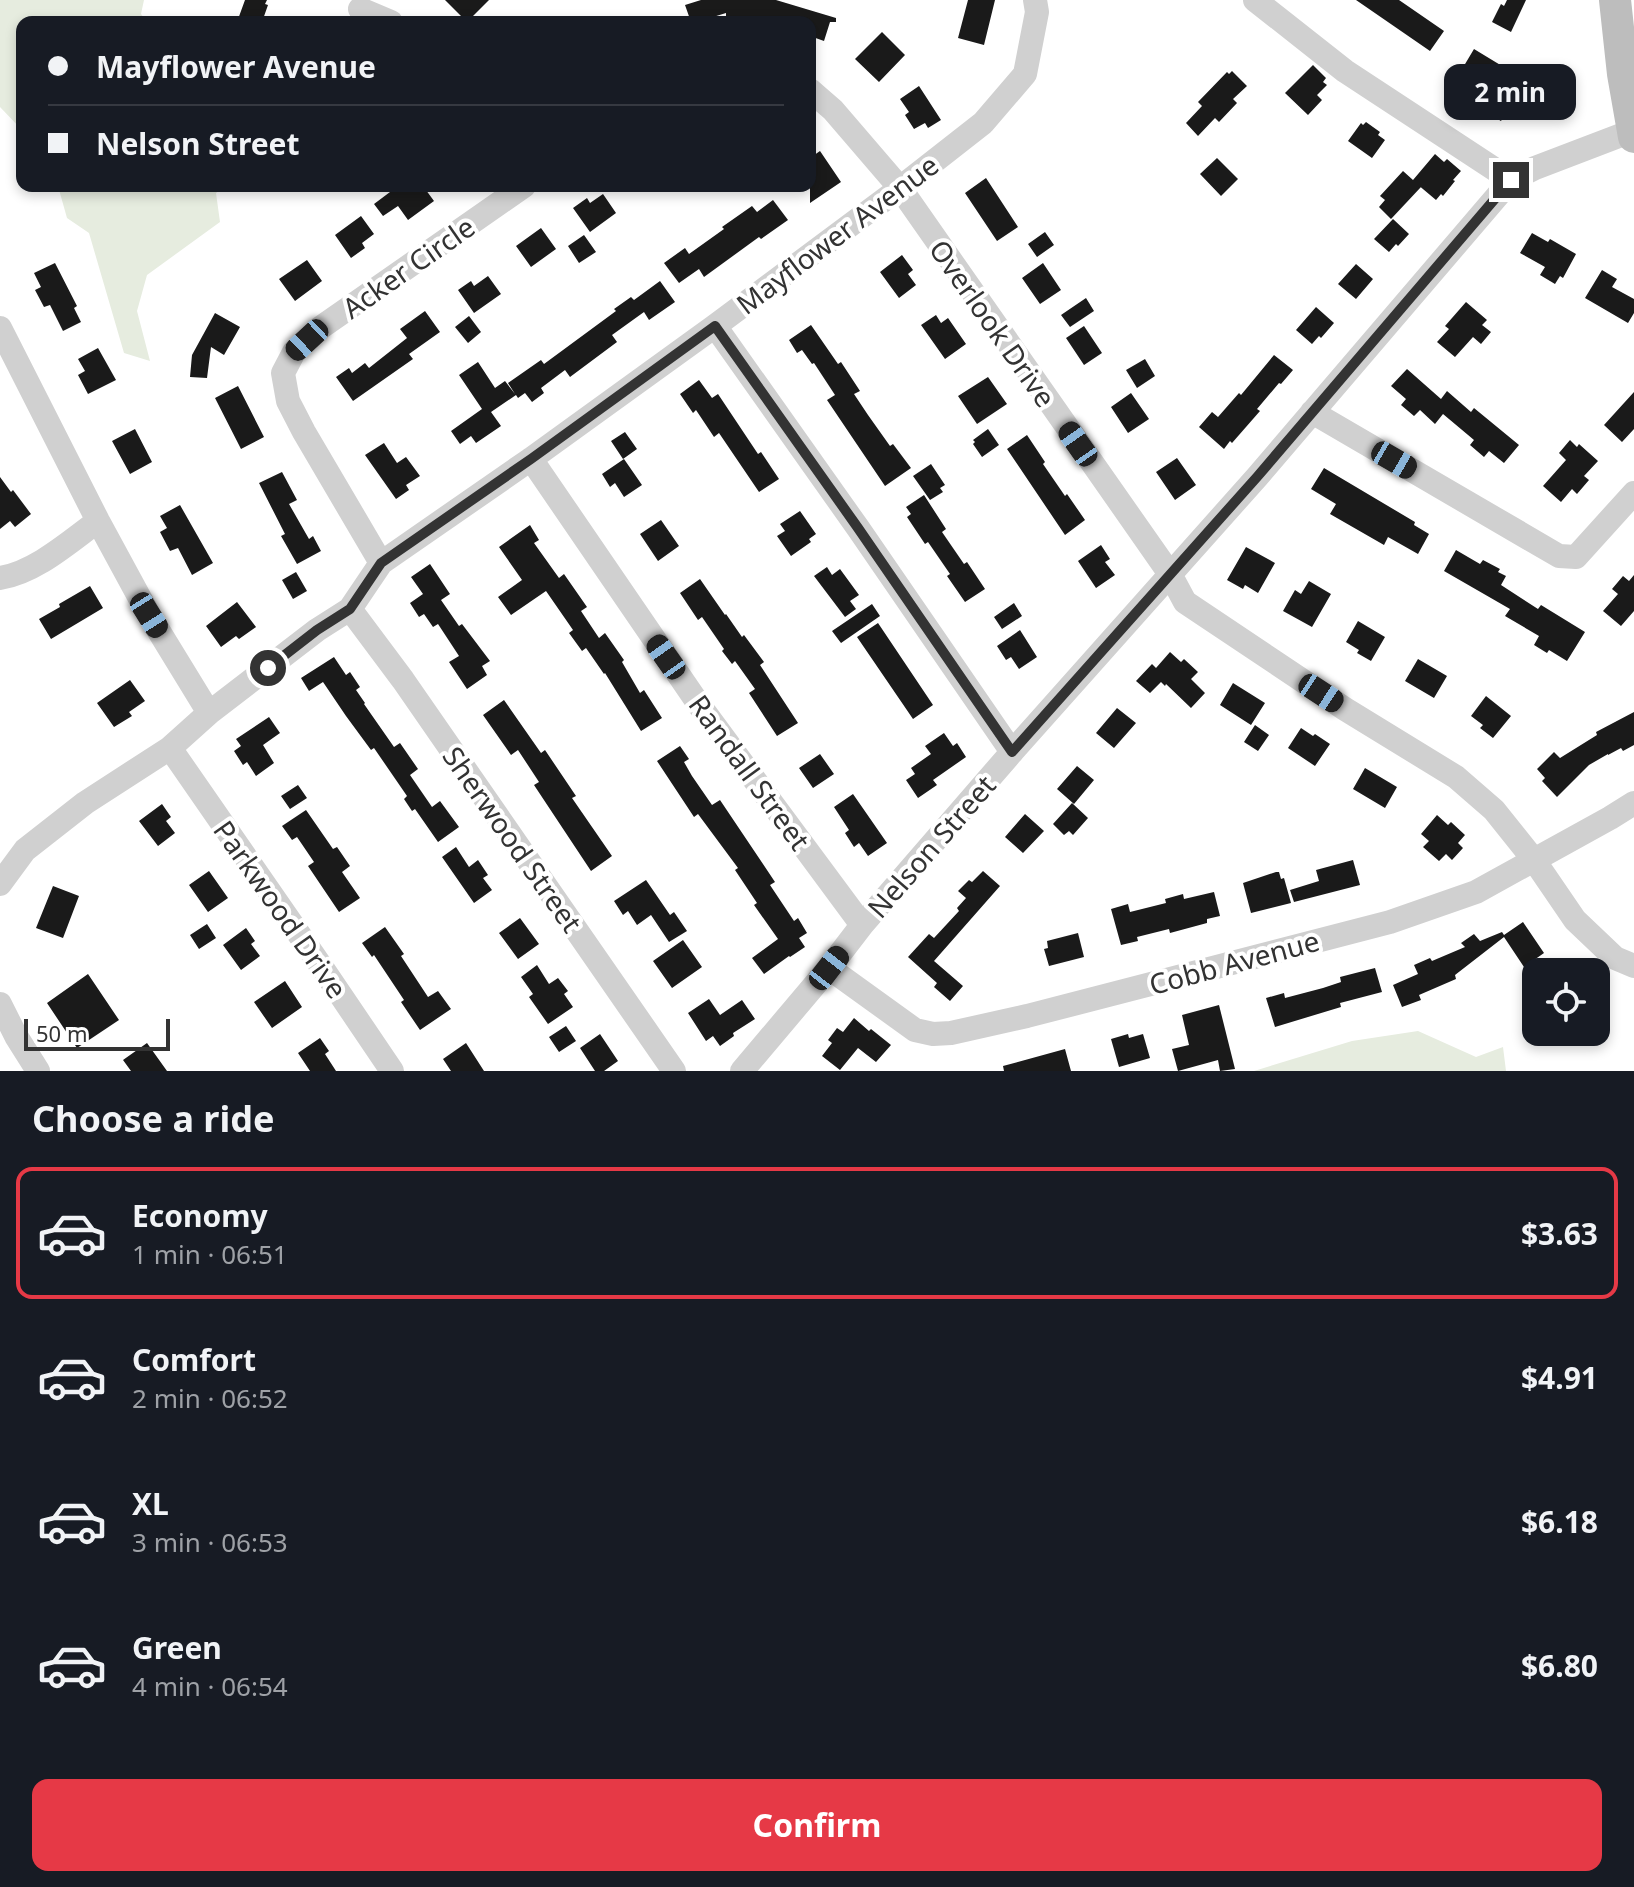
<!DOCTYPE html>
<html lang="en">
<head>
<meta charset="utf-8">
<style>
	body { margin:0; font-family:"Noto Sans",sans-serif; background:#242831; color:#f1f3f6; height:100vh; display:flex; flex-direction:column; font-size:30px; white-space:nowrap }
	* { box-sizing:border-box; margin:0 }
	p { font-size:26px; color:#9ea1a6 }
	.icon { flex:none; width:44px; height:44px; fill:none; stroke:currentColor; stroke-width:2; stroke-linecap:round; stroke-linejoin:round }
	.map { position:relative; height:1071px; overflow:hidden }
	.drawer { display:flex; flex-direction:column; background:#171b24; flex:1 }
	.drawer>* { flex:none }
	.banner { position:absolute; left:16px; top:16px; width:800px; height:176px; border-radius:16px; box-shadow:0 4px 12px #0003; display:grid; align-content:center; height:176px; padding:0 32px; background:#171b24 }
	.controls { position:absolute; left:1522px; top:958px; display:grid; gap:16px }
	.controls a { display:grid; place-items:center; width:88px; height:88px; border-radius:16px; background:#171b24; box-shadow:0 4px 12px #0003; font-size:40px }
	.scale { position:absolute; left:24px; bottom:20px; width:146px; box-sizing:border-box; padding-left:8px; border:4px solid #333; border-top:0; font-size:22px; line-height:28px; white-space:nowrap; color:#333; -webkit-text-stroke:6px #fff; paint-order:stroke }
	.end { position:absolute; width:36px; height:36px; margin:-18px; border:10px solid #333; background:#fff; box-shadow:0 0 0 4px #fff }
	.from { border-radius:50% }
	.bubble { position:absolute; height:56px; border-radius:16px; background:#171b24; box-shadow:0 4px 12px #0003; font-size:26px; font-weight:700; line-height:56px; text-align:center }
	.car { position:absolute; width:24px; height:48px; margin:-24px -12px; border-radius:10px; box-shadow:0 0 6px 2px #0007; background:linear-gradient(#222 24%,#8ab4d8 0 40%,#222 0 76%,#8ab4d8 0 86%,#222 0) }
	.banner b { display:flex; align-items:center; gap:28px; height:76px; font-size:30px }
	.banner b+b { border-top:2px solid #363941 }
	.banner i { width:20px; height:20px; background:#f1f3f6 }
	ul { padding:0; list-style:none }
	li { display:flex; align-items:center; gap:24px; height:132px; margin:0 16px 12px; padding:0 16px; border:4px solid transparent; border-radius:16px }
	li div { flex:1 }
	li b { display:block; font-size:30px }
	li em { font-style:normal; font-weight:700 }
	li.on { border-color:#e63946 }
	li>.icon { width:72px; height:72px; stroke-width:1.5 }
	h2 { padding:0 32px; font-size:36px; line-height:96px }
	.action { display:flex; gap:16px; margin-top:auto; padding:16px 32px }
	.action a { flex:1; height:92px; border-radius:16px; background:#e63946; color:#fff; font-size:32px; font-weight:700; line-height:92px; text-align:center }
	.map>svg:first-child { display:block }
	.green { fill:#e6ecdf }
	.building { fill:#1a1a1a }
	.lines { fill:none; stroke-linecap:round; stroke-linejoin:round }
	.street { stroke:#d0d0d0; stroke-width:24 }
	.secondary { stroke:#bdbdbd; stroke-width:32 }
	.route { stroke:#333; stroke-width:10 }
	.labels { text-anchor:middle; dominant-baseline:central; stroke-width:8; stroke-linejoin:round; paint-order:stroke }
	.street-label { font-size:28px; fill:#333; stroke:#fff }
</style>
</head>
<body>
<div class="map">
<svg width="1634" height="1071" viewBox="0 0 1634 1071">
	<rect width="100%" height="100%" fill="#fff"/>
	<path class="green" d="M0 0H144L141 14 147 22H22V130L0 107Z
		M58 186H226L216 193 220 222 147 275 137 311 150 361 124 353 89 233 67 218Z
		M1418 1031 1476 1057 1503 1047 1506 1071H1254L1352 1041Z"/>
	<path class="building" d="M245 0H267L265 4 268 5 262 22H237Z
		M445 0H489L467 22Z
		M701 0H776L836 18V22H830L824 41 810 36V22L742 19V22H726V13L697 22H691L685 5Z
		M968 0H995L984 45 958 38Z
		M1356 0H1399L1444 31 1430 51Z
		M1507 0H1526L1511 32 1492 22 1501 4 1504 6Z
		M882 32 905 55 879 82 855 59Z
		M1474 49 1525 80 1501 121 1449 91Z
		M1313 65 1326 78 1323 82 1327 85 1317 95 1322 100 1308 115 1285 93Z
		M1232 71 1247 86 1233 99 1237 103 1219 122 1215 118 1198 136 1186 123 1202 106 1198 102 1227 72 1229 74Z
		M919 86 941 120 928 128 925 123 914 129 905 115 909 112 900 99Z
		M1366 122 1380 132 1378 135 1385 140 1372 158 1348 141 1361 123 1363 125Z
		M820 151 841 182 810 203V158Z
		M1435 154 1444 162 1447 159 1461 171 1453 180 1455 181 1443 196 1441 194 1436 200 1417 184 1421 187 1391 219 1379 207 1385 200 1380 196 1403 171 1413 180Z
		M1217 158 1238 179 1221 196 1200 174Z
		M986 178 1018 227 997 241 965 193Z
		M398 186H423L434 201 408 220 398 206 383 216 374 204Z
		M603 194 616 213 590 232 573 208 587 198 590 203Z
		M773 200 788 220 761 239 759 237 704 277 699 269 679 283 664 263 685 248 689 254 724 229 722 227 752 206 757 212Z
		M361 216 374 234 362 243 365 248 351 258 335 235Z
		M1393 219 1409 234 1398 246 1396 244 1389 252 1374 239Z
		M541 228 556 249 531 267 516 246Z
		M1045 232 1054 245 1037 257 1028 244Z
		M1532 233 1548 242 1550 239 1576 254 1563 278 1560 276 1555 284 1540 275 1545 267 1520 253Z
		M584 235 596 252 579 263 568 246Z
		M902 255 913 270 908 274 916 285 899 298 880 272Z
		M307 260 322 281 295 301 279 279Z
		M55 263 77 306 74 308 81 322 63 331 50 305 44 307 35 290 41 287 34 273Z
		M1043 263 1061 290 1040 304 1022 278Z
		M1356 264 1373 279 1356 299 1338 284Z
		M1602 270 1617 279 1612 287 1634 299V313L1628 323 1585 298Z
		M488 276 501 294 474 313 458 290 471 281 474 286Z
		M660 281 675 302 649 320 644 312 612 335 617 342 570 377 565 370 541 388 544 393 532 402 525 393 518 398 516 395 491 412 501 426 476 443 471 436 460 444 451 431 482 409 459 375 478 362 495 388 505 381 515 394 508 383 541 360 544 364 616 311 614 309 631 297 634 300Z
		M1086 298 1094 311 1070 327 1061 315Z
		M1466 302 1487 320 1482 325 1491 332 1481 344 1473 337 1455 357 1437 342 1449 329 1445 326Z
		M1316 307 1334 323 1321 338 1319 336 1312 344 1296 330Z
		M425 311 440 332 409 354 413 359 353 401 336 377 349 368 352 373 365 363 369 368 407 338 400 329Z
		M215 313 240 327 224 355 211 347 207 378 190 377 192 355Z
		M936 315 941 323 948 318 966 344 945 359 921 325Z
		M469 316 481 332 468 343 455 327Z
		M811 325 838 364 841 362 860 391 854 394 868 415 890 446 893 444 911 468 885 486 827 400 835 395 814 363 812 364 802 350 797 353 789 340Z
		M1084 326 1102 353 1084 365 1066 338Z
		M98 348 116 380 88 394 78 375 85 371 78 359Z
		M1274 355 1293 370 1281 384 1279 383 1257 409 1260 411 1232 443 1230 441 1224 449 1199 427 1212 412 1218 417 1239 393 1241 395Z
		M1145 359 1155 376 1137 388 1126 370Z
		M1407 369 1441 399 1447 391 1471 412 1474 408 1519 445 1504 463 1489 451 1484 457 1470 445 1474 440 1443 414 1435 424 1420 410 1414 416 1401 405 1406 399 1391 386Z
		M988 377 1007 404 977 424 958 396Z
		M699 380 712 398 718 394 758 454 761 452 779 479 759 492 719 433 714 437 696 410 693 413 680 394Z
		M238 386 264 437 241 449 215 398Z
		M1634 392V429L1622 442 1604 425Z
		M1131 393 1149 419 1128 433 1111 407Z
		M135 429 152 462 130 474 112 441Z
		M988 429 999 445 982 457 973 444 975 442 973 440Z
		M625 432 637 449 623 459 611 441Z
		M1027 435 1045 462 1043 464 1065 496 1067 494 1085 520 1065 535 1007 449Z
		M1570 440 1577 447 1579 444 1598 461 1584 476 1589 480 1577 494 1572 489 1561 502 1543 486 1566 460 1559 453Z
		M384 443 397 463 406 457 420 476 406 485 409 490 396 499 365 455Z
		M1177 458 1196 485 1175 500 1156 472Z
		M624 459 642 485 624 497 615 483 610 487 602 474Z
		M931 464 945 485 940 488 943 492 930 500 913 476Z
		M1324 468 1415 522 1414 525 1429 534 1418 554 1388 537 1384 545 1330 514 1336 504 1311 489Z
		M282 472 297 500 289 504 309 539 313 536 321 551 297 564 281 536 285 534 259 483Z
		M0 477 11 492 13 490 31 514 15 527 10 521 0 529Z
		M924 495 946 529 942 532 964 564 967 562 985 589 965 602 947 576 950 574 928 542 925 544 907 517 911 514 906 507Z
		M180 505 213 563 192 575 178 548 170 551 160 532 167 528 160 516Z
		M800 511 816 534 809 539 811 542 791 556 777 536 785 531 780 524Z
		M661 520 679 546 658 561 640 534Z
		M530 525 539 540 534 543 559 578 564 574 587 607 581 611 599 638 605 633 624 660 622 662 640 693 644 690 662 718 641 731 605 673 604 674 586 648 582 651 569 633 573 630 546 591 511 615 498 597 522 580 499 547Z
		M1101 545 1110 559 1105 562 1115 575 1096 588 1078 561Z
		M1246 547 1275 563 1258 593 1245 585 1243 589 1227 580Z
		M1456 550 1480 564 1483 560 1500 569 1498 572 1506 576 1501 585 1538 609 1541 605 1585 632 1567 661 1549 650 1547 653 1534 645 1539 636 1505 616 1510 609 1444 571Z
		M430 564 450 594 441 600 459 626 462 624 490 661 482 666 487 675 467 689 449 662 459 656 438 624 433 627 424 614 419 617 410 603 423 594 411 577Z
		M827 567 832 575 840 569 859 595 850 601 856 609 845 617 814 576Z
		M296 572 307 591 293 599 282 580Z
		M1634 575V611L1621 626 1603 611 1618 594 1612 589 1623 576 1629 581Z
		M700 579 725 615 726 614 742 637 744 635 764 662 760 665 798 723 777 736 749 693 755 689 735 661 732 664 722 651 724 649 702 617 698 620 680 593Z
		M1309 581 1331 594 1312 627 1283 611 1295 590 1301 594Z
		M90 586 103 608 51 639 39 619 60 607 59 604Z
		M237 602 256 627 239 639 236 636 221 647 206 626Z
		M1014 603 1022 616 1002 629 994 617Z
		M872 604 880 616 841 643 832 631Z
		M1358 621 1385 637 1371 661 1357 653 1359 650 1346 642Z
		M878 623 933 705 913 719 857 637Z
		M1020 630 1037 657 1019 669 1011 657 1006 660 997 646Z
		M1170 652 1181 662 1184 659 1198 672 1191 679 1205 693 1191 708 1166 684 1165 686 1161 682 1150 693 1136 681 1152 664 1156 668Z
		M334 657 346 675 350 672 360 687 356 690 365 703 364 704 394 747 400 743 418 769 410 775 432 807 440 801 459 827 438 842 415 809 412 811 404 799 407 796 374 748 371 750 346 716 323 682 309 691 301 678Z
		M1418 659 1447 676 1434 698 1405 681Z
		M130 680 145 701 129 712 132 716 114 727 97 703Z
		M1233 683 1265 703 1251 725 1220 705Z
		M1486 696 1511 716 1493 738 1480 728 1483 725 1471 716Z
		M504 700 541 753 545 750 576 796 572 798 612 856 591 871 534 785 539 782 518 750 511 755 483 715Z
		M1117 708 1136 723 1114 748 1096 733Z
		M1634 712V745L1623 751 1621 748 1608 755V754L1589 765 1557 797 1542 781 1545 778 1537 769 1554 752 1560 758 1597 735 1596 732Z
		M269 717 280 733 263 745 274 763 256 776 247 762 243 765 234 751 241 746 236 739Z
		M1255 725 1269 735 1258 751 1244 742Z
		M1301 728 1313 736 1315 734 1330 744 1315 766 1288 748Z
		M944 733 953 746 957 743 966 757 933 780 937 785 918 798 906 780 915 774 911 768 931 754 925 746Z
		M680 746 689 759 684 762 692 776 712 805 720 800 775 882 770 885 794 921 798 918 807 933 799 938 805 947 790 957 789 956 764 974 752 958 778 939 754 905 757 903 735 870 738 868 698 814 694 817 657 761Z
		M820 754 834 774 813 788 799 768Z
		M1077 766 1094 780 1074 804 1057 789Z
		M1365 768 1397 787 1385 808 1353 789Z
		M298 785 307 798 290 809 281 796Z
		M853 794 887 843 868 856 859 843 854 847 845 833 849 830 834 807Z
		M1072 803 1088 818 1073 835 1069 831 1064 835 1053 824Z
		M162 804 171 817 166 821 175 833 158 846 139 821Z
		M306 810 333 849 337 847 350 866 342 872 360 898 339 912 308 866 314 862 297 837 292 840 282 826Z
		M1025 814 1044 831 1023 853 1005 837Z
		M1437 815 1448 825 1451 822 1465 835 1458 843 1463 848 1452 860 1446 854 1439 861 1423 847 1429 841 1421 834Z
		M456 847 469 867 478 860 488 875 483 878 492 890 474 903 442 857Z
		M1353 860 1360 885 1294 902 1290 890 1319 881 1316 870Z
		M209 871 228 898 208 912 189 885Z
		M983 871 1000 886 934 961 963 986 950 1001 934 987 937 983 908 957 929 934 934 938 959 911 957 908 966 898 958 891 969 880 972 882Z
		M1276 872H1279L1281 879 1284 878 1291 903 1251 913 1243 883Z
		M646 880 670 915 674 912 687 931 669 942 651 915 637 925 628 911 623 915 614 901Z
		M53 886 79 896 63 938 36 928Z
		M1214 892 1220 916 1207 919V923L1170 933 1169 929 1137 937 1138 941 1121 945 1111 909 1128 904 1130 912 1166 903 1165 899 1183 894 1184 899Z
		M520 918 539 944 518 959 499 933Z
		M1523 922 1544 953 1524 967 1504 937 1455 975 1456 979 1419 995 1421 1000 1402 1007 1393 985 1418 974 1414 965 1430 958 1432 961 1465 947 1461 943 1474 934 1480 941 1502 932 1504 935Z
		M207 924 216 938 199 949 190 935Z
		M385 927 404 954 401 956 428 997 438 991 451 1009 420 1030 401 1002 404 1000 374 955 372 957 362 943Z
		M246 928 255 941 251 944 260 956 241 970 223 945Z
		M1078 933 1084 957 1049 966 1044 949 1048 948 1047 941Z
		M683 940 702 967 672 988 653 961Z
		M537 965 549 984 558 978 568 991 564 994 573 1007 548 1024 529 997 533 994 521 977Z
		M1375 968 1382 992 1340 1003 1341 1007 1275 1027 1266 998 1284 993 1285 998 1323 988 1341 982 1340 977Z
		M88 974 119 1020 77 1048 47 1003Z
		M285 981 302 1007 272 1028 254 1002Z
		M709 999 720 1015 742 1000 755 1019 733 1033 734 1036 720 1046 713 1036 706 1041 688 1013Z
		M1219 1005 1235 1069 1220 1071 1218 1060 1178 1071 1172 1049 1189 1045 1182 1015Z
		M854 1018 869 1031 871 1029 891 1045 876 1062 858 1048 840 1070 822 1056 832 1043 828 1040 837 1028 843 1032Z
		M566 1026 576 1041 559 1052 549 1037Z
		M600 1034 618 1061 604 1071H595L580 1048Z
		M1128 1034 1129 1038 1143 1034 1150 1058 1119 1067 1111 1039Z
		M320 1038 329 1051 325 1054 336 1071H310L298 1053Z
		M147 1043 167 1071H131L123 1060Z
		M466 1043 484 1071H451L443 1059Z
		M1065 1049 1071 1071H1004L1003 1066Z"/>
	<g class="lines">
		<path class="street" d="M1255 0 1345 71 1511 180
			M360 9 391 22
			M810 90 833 110 900 188 1170 574 1185 602 1345 709 1456 777 1494 810 1534 860 1575 920 1615 958 1634 966
			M715 326 858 528 1012 752
			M0 328 98 521 149 615 209 713
			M1312 412 1559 556 1576 557 1634 493
			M531 459 700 706 862 925
			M381 563 304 432 288 401 283 373 294 352 320 328 524 186
			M0 578C36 572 69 542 98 521
			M350 609 403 680 674 1071
			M170 748 321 966 392 1071
			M0 884 25 850 85 803 170 748 209 713 317 630 350 609 381 563 531 459 715 326 900 188 983 123 1025 74 1037 12 1035 0
			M829 968 915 1030 933 1034 951 1033 1027 1016 1390 922 1476 892 1610 818 1634 803
			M0 1004 16 1036 38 1071
			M742 1071 829 968 862 925 1012 752 1257 477 1511 180 1535 168 1632 131"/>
		<path class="secondary" d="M1615 0 1623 74 1634 137"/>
	</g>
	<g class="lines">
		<path class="route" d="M268 668 317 630 350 609 381 563 531 459 715 326 858 528 1012 752 1257 477 1511 180"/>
	</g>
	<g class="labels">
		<g class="street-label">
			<text transform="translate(837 234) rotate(-37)">Mayflower Avenue</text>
			<text transform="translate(408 267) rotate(-35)">Acker Circle</text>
			<text transform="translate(993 323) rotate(55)">Overlook Drive</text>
			<text transform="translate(750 772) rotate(54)">Randall Street</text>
			<text transform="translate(513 839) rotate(55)">Sherwood Street</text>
			<text transform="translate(931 846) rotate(-49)">Nelson Street</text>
			<text transform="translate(281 909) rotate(55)">Parkwood Drive</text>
			<text transform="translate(1234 962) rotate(-15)">Cobb Avenue</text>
		</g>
	</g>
</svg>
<div class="controls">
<a><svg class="icon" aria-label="locate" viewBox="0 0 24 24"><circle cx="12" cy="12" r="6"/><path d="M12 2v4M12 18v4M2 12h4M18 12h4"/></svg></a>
</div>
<div class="scale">50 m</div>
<i class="end from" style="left:268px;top:668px"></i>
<i class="end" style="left:1511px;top:180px"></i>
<div class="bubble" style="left:1444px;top:64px;width:132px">2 min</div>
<i class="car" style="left:307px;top:340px;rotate:227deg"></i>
<i class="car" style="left:1078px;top:444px;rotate:325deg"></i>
<i class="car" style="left:1394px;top:460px;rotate:120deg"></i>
<i class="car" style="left:149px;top:615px;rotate:148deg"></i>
<i class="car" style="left:666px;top:657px;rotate:325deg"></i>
<i class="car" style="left:1321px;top:693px;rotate:123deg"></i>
<i class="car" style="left:829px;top:968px;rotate:38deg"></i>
<div class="banner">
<b><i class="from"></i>Mayflower Avenue</b>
<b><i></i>Nelson Street</b>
</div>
</div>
<section class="drawer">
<h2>Choose a ride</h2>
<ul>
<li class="on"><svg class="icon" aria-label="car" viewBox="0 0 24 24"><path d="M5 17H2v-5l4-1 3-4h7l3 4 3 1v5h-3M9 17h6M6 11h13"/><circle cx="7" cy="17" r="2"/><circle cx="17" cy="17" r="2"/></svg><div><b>Economy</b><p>1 min · 06:51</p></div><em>$3.63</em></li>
<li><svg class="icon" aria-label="car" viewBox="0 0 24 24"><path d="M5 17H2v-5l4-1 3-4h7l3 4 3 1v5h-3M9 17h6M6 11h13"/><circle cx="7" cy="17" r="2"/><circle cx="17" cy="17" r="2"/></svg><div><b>Comfort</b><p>2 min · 06:52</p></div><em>$4.91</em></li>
<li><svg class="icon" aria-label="car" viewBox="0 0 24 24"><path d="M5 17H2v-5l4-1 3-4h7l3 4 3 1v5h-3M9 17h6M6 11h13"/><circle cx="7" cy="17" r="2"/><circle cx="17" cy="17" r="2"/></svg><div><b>XL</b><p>3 min · 06:53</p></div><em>$6.18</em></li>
<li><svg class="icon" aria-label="car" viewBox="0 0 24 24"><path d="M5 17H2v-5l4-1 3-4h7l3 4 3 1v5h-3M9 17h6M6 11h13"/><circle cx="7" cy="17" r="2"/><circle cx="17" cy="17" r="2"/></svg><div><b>Green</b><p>4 min · 06:54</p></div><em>$6.80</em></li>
</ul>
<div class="action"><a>Confirm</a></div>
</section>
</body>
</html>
